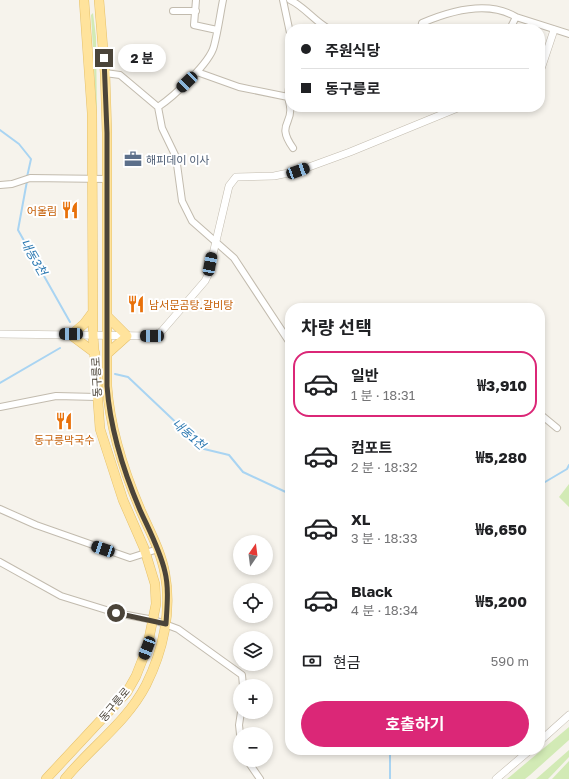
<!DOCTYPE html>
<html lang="ko">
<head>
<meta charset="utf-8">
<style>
	body { margin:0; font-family:"Golos Text","Noto Sans KR",sans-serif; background:#f2f2f2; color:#202124; height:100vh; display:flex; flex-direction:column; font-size:15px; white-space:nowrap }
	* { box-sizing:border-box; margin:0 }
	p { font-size:13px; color:#757577 }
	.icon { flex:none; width:22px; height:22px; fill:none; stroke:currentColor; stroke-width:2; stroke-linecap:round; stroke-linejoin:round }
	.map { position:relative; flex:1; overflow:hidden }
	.panel { position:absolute; left:285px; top:303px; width:260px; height:452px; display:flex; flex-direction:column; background:#fff; border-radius:16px; box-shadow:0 2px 6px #0003 }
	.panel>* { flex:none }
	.hud { position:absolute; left:285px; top:24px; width:260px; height:88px; border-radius:16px; box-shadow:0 2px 6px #0003; display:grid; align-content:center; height:88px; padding:0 16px; background:#fff }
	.needle { width:26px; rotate:14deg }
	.controls { position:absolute; left:233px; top:535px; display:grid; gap:8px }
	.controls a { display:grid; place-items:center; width:40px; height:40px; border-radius:50%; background:#fff; box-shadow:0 2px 6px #0003; font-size:20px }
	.end { position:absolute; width:18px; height:18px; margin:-9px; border:5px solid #4b4439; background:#fff; box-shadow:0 0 0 2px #fff }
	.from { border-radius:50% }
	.bubble { position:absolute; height:28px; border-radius:14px; background:#fff; box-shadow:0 2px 6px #0003; font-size:13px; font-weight:700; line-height:28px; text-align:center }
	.car { position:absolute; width:12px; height:24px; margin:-12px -6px; border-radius:5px; box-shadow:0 0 3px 1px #0007; background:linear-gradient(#222 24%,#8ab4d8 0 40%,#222 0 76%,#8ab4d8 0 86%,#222 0) }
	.hud b { display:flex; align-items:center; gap:14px; height:38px; font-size:15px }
	.hud b+b { border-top:1px solid #e0e0e0 }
	.hud i { width:10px; height:10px; background:#202124 }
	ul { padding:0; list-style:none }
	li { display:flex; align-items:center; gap:12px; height:66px; margin:0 8px 6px; padding:0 8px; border:2px solid transparent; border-radius:16px }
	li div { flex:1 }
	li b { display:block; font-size:15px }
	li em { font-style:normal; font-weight:700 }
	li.current { border-color:#db2777 }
	li>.icon { width:36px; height:36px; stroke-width:1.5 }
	h2 { padding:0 16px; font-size:18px; line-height:48px }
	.pay { display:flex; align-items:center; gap:10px; height:44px; padding:0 16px; font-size:15px }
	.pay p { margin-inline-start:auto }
	.cta { display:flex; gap:8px; margin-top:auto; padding:8px 16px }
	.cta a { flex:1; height:46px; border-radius:24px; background:#db2777; color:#fff; font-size:16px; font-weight:700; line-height:46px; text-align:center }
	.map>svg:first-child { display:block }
	.green { fill:#d2eab5 }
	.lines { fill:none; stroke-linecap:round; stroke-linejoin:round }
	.stream { stroke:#a9d4f2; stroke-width:2 }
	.minor-casing { stroke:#c2bbae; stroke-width:8 }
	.tertiary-casing { stroke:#c2bbae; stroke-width:8 }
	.primary-casing { stroke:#e6c16a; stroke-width:10 }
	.minor { stroke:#fff; stroke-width:6 }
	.tertiary { stroke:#fff; stroke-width:7 }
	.primary { stroke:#ffe39c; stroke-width:9 }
	.route { stroke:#4b4439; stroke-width:5 }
	.labels { text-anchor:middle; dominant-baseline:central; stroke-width:4; stroke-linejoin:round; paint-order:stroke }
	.service-label { font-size:11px; fill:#4e5e75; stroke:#fff; text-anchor:start }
	.food-label { font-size:11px; fill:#c56008; stroke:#fff; text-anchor:end }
	.street-label { font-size:11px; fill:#4b4439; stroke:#fff }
	.water-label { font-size:12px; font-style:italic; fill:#2e7ab2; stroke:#fff }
</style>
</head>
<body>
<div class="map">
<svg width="569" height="779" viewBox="0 0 569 779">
	<rect width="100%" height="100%" fill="#f6f3ec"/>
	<path class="green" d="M93 13 96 37 97 121 91 15Z
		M569 484V507L559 497Z
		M569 727V740L530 775 525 779H507Z
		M569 750V757L550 777 548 779H536Z
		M569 761V779H552Z"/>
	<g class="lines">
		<path class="stream" d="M0 130 19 144 31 159 27 177
			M27 181 18 230 70 322
			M115 374 128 377 204 449 229 455 243 472 290 494
			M0 383 60 348
			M540 485 567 469 569 465
			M390 779V750"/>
		<g class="minor-casing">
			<path id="minor" d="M196 0 194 25 217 30
				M283 0 290 33
				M290 0C305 7 314 21 329 29
				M173 11H196
				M421 29 422 23C450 11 488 0 516 17
				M510 29 516 17 569 34
				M197 72 239 87 288 97
				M105 73 120 75 158 107 162 128 176 157 182 201 192 221 234 258 290 343
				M290 78 288 97 290 106
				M158 107C173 97 210 63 214 46 218 31 220 15 223 0
				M290 107C293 124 276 124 293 148
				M0 185 12 184 30 178 107 179
				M0 407 56 396 97 397
				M540 414 557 428
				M0 509 36 525 130 558 158 549
				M0 562 61 596 116 613 154 620 178 629 242 675 243 686
				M240 734 239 725 241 712
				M247 760 260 779"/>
		</g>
		<g class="tertiary-casing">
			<path id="tertiary" d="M540 72 554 30
				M0 334 152 336 161 332 205 281 208 275 229 186 236 177 274 176 298 171 350 152 460 107
				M540 741 569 715
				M496 779 530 750"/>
		</g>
		<g class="primary-casing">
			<path id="primary" d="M93 312 84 324 71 335 95 353
				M107 316 127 336 107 354
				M46 779 127 692 136 676 147 648 156 604 155 584 144 548 123 500 100 429 93 335 92 113 84 0
				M65 779C90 748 127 722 146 685 163 651 172 611 165 574 161 551 149 530 140 509 123 469 110 429 107 386V133L105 73 99 0"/>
		</g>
		<use href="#minor" class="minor"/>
		<use href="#tertiary" class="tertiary"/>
		<use href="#primary" class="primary"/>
	</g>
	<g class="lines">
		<path class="route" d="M104 58 107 133V386C110 429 123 470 140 510 149 530 160 550 165 572 169 588 167 607 166 624L116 613"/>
	</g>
	<defs>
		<g id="office-bare" transform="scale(1.38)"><path d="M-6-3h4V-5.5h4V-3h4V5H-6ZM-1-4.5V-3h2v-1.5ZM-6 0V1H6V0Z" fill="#5c6f8a" stroke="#fff" stroke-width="2.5" paint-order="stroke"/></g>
		<g id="restaurant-bare" transform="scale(1.38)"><path d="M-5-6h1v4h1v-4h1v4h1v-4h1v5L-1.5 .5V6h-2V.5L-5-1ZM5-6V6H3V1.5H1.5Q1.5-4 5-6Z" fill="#e8710a" stroke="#fff" stroke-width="2.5" paint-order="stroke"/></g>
	</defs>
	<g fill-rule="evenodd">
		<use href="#office-bare" x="133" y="159"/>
		<use href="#restaurant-bare" x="70" y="210"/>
		<use href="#restaurant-bare" x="136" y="304"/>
		<use href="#restaurant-bare" x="64" y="421"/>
	</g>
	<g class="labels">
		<g class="service-label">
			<text x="146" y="159">해피데이 이사</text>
		</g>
		<g class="food-label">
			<text x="57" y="210">어울림</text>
			<text x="149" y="304" text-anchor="start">남서문곰탕.갈비탕</text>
			<text x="64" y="439" text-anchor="middle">동구릉막국수</text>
		</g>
		<g class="street-label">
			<text transform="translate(96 377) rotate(-93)">동구릉로</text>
			<text transform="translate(114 704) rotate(-50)">동구릉로</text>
		</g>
		<g class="water-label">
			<text transform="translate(34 257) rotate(60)">내동3천</text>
			<text transform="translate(189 434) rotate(41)">내동1천</text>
		</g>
	</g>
</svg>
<div class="controls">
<a><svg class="needle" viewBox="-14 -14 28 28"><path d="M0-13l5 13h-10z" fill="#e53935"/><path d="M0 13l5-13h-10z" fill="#757577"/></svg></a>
<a><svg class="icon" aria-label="locate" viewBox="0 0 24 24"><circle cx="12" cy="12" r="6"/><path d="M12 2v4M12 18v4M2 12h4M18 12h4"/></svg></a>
<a><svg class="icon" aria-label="layers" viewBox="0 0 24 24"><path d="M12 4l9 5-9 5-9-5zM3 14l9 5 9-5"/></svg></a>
<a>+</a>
<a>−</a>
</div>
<i class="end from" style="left:116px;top:613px"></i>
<i class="end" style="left:104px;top:58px"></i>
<div class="bubble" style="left:118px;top:44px;width:48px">2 분</div>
<i class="car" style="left:187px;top:82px;rotate:226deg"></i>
<i class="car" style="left:298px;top:171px;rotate:70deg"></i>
<i class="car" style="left:210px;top:264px;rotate:11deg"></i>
<i class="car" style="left:71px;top:334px;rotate:270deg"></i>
<i class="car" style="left:152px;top:336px;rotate:270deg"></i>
<i class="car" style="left:103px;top:549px;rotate:289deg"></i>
<i class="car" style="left:147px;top:648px;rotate:201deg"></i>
<div class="hud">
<b><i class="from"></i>주원식당</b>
<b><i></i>동구릉로</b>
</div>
<section class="panel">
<h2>차량 선택</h2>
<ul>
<li class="current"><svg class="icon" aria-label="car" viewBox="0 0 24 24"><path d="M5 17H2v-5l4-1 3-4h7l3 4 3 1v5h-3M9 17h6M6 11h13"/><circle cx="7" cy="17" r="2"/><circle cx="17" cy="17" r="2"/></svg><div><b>일반</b><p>1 분 · 18:31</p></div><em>₩3,910</em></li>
<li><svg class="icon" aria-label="car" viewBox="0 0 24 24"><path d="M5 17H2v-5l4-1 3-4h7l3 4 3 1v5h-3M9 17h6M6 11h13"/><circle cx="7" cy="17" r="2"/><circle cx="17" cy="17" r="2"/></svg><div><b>컴포트</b><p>2 분 · 18:32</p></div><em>₩5,280</em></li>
<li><svg class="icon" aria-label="car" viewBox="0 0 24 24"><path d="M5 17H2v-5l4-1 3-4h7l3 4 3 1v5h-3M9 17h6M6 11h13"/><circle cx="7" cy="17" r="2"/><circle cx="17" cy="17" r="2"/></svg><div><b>XL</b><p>3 분 · 18:33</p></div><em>₩6,650</em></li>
<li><svg class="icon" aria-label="car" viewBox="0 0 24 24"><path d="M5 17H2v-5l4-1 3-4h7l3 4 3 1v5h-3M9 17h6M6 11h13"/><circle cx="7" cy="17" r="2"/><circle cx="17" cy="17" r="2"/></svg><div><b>Black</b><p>4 분 · 18:34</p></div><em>₩5,200</em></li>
</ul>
<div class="pay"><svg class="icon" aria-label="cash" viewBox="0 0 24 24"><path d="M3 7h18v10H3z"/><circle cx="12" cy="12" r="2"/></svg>현금<p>590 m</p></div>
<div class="cta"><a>호출하기</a></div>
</section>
</div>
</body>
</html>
